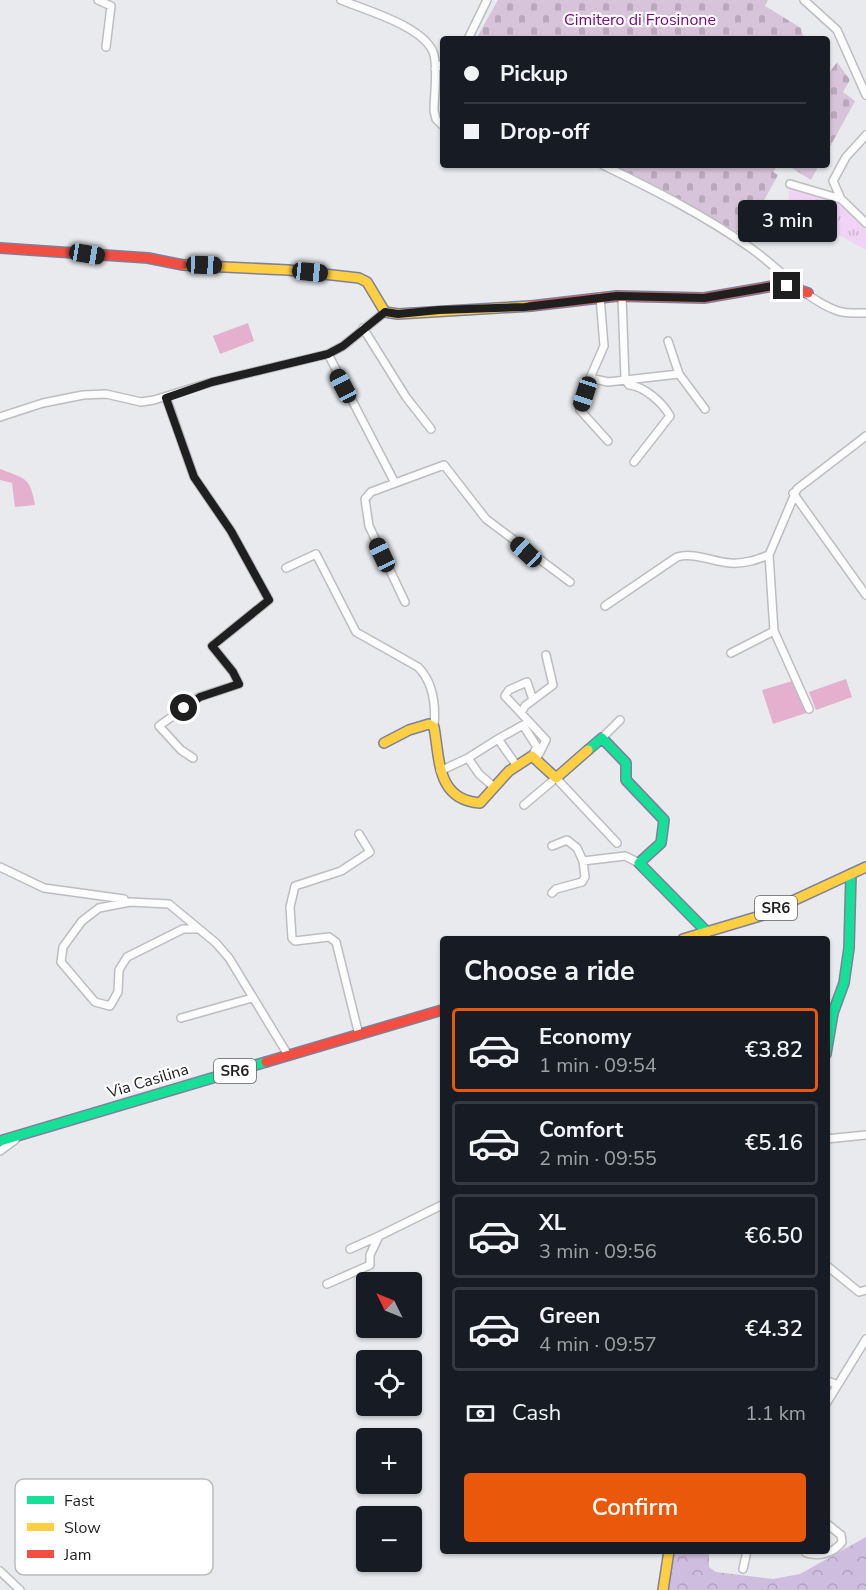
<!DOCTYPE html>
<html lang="en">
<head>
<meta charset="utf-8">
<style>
	body { margin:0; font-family:"Nunito Sans",sans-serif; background:#242831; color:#f1f3f6; height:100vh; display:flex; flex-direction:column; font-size:22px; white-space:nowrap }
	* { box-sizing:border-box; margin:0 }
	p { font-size:20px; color:#9ea1a6 }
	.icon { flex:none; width:33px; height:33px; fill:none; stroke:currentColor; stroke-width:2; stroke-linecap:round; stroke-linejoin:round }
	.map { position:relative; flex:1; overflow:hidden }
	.drawer { position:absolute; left:440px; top:936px; width:390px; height:618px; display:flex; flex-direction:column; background:#171b24; border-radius:6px; box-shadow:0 2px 4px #0004 }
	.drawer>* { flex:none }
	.top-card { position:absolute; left:440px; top:36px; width:390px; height:132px; border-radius:6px; box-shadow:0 2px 4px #0004; display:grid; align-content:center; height:132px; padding:0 24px; background:#171b24 }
	.needle { width:39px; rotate:313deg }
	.fabs { position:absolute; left:356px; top:1272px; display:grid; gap:12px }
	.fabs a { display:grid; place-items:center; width:66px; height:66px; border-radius:6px; background:#171b24; box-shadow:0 2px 4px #0004; font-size:30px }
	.end { position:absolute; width:27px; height:27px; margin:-14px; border:8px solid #1f1f1f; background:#fff; box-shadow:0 0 0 3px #fff }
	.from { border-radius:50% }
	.bubble { position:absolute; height:42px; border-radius:6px; background:#171b24; box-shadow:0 2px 4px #0004; font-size:20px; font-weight:600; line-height:42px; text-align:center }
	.car { position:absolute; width:18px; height:36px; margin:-18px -9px; border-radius:8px; box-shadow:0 0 4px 2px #0007; background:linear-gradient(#222 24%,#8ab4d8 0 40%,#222 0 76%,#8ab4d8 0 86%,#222 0) }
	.top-card b { display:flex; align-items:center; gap:21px; height:57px; font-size:22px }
	.top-card b+b { border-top:2px solid #363941 }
	.top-card i { width:15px; height:15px; background:#f1f3f6 }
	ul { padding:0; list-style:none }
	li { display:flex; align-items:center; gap:18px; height:84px; margin:0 12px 9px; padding:0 12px; border:3px solid #363941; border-radius:6px }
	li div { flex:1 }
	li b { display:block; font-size:22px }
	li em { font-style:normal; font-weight:600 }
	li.active { border-color:#ea580c }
	li>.icon { width:54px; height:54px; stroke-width:1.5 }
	h2 { padding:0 24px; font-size:27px; line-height:72px }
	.pay { display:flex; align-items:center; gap:15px; height:66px; padding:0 24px; font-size:22px }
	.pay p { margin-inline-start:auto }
	.primary-button { display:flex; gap:12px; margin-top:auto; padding:12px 24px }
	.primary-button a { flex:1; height:69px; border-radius:6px; background:#ea580c; color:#fff; font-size:24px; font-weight:600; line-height:69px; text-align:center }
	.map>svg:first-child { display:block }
	.forest { fill:url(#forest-crowns) }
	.cemetery { fill:url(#cemetery-stones) }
	.park { fill:url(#park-tufts) }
	.pitch { fill:#e5b0ce }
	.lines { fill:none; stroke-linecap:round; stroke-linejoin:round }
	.street-casing { stroke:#bdbdbf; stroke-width:10 }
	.fast-casing { stroke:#7e8099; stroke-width:12 }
	.slow-casing { stroke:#7e8099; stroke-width:12 }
	.jam-casing { stroke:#7e8099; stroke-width:12 }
	.street { stroke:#fcfcfc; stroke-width:7 }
	.fast { stroke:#16e098; stroke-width:9 }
	.slow { stroke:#ffcf43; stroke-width:9 }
	.jam { stroke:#f24e42; stroke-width:9 }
	.route { stroke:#1f1f1f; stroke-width:8 }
	.labels { text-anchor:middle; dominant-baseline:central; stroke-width:4.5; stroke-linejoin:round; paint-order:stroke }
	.shield { fill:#fff; stroke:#626262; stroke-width:1.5 }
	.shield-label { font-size:15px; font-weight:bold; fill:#1f1f1f }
	.park-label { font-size:16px; fill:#7c0783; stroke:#fff }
	.street-label { font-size:16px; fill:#1f1f1f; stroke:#fff }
	.key { fill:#fff; stroke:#bcbcbc; stroke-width:1.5 }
	.key-label { font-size:16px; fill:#1f1f1f }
</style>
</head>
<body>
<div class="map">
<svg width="866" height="1590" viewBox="0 0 866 1590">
	<defs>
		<pattern id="forest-crowns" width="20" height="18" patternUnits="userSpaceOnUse" patternTransform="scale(1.5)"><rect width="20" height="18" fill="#cebdde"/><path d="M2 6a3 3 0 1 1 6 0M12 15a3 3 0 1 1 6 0" fill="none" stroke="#b0a2be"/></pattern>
		<pattern id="cemetery-stones" width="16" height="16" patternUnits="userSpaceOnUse" patternTransform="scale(1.5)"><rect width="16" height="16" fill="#d8c4da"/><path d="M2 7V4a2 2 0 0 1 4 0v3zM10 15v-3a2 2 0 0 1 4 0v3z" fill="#b9a8bb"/></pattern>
		<pattern id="park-tufts" width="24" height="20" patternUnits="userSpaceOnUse" patternTransform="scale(1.5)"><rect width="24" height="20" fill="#f1d3f5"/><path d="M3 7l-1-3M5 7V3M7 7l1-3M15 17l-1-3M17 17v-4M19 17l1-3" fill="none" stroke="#ceb5d2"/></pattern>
	</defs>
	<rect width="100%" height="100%" fill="#e8eaed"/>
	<path class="forest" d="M866 1537V1590H668L673 1551H709V1567L716 1572 773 1579 800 1574Z"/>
	<path class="cemetery" d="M498 0H768L765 6 801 28 804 39H476Z
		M837 62 850 80 843 92 855 101 827 152V76Z
		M614 165H778L773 172 778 175 752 222 747 220 739 233Z
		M787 165H819L811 180Z"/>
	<path class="park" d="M790 185 841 202 866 227V250L788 207Z"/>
	<path class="pitch" d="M248 323 254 341 220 354 213 336Z
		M0 469C26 479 30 477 35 505L15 507 12 483 0 480Z
		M846 679 852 697 816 710 809 692Z
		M796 680 806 713 773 724 762 690Z"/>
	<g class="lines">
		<g class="street-casing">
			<path id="street" d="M98 0 111 6 106 47
				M341 0C365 10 427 27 434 55 438 72 434 94 434 111L436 119 442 125
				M804 0 837 30 866 95
				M468 39 487 0
				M435 69 442 64
				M866 135 846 157 833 181 841 199 866 223
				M603 165C654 190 706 216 752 249 780 269 806 300 838 311 847 314 857 313 866 313
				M790 184 841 199
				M600 297 604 346 590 378 608 382 679 374 705 409
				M622 297 625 379 629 385C644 386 663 403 670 416L634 462
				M363 328 406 397 431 429
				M668 341 679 374
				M328 354 395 483
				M590 378 580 410 608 441
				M166 397 194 477 231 531 269 600 212 646 233 672 239 684 199 697 159 726 181 750 193 758
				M0 417 43 403 83 395 106 394 141 402 154 400 212 382 328 354 343 346 385 312
				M793 493 866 595
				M286 568 316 554 356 632 418 667C434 683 436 705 434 727
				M405 602 369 526 365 499 371 492 444 465 486 519 570 582
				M605 606 677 557C695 552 713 562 730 563 744 564 756 560 769 555
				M774 631 769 555 797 489 866 436
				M731 653 774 631 809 709
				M533 700 527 682 509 690 505 696 546 740 536 760
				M521 713 525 706 553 685 546 655
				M602 738 620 720
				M498 739 523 725 537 747 532 756
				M468 758 498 739 517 766
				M440 771 468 758 479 774 494 787
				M524 805 556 778 617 843
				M359 834 370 852 341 871 295 886 290 907 292 938 295 941 329 937 336 942 359 1035
				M552 846 567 840 577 848 583 861 625 856 639 863
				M0 867 44 888 124 899
				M552 893 556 889 582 882 585 877 583 861
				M199 929H183L127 957 119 970 118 992 110 1006 95 1002 61 962 63 947 82 921 99 908 130 902 169 904 216 943 229 958 288 1055
				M181 1018 252 998
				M826 1139 866 1135
				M0 1151 15 1140
				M350 1249 379 1236
				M826 1265 859 1292 866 1290
				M327 1284 370 1265V1255L379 1236 442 1205
				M826 1380 837 1385
				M826 1404 866 1339
				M806 1553C819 1557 834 1553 842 1542L841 1535 826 1523
				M743 1569 747 1551
				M0 1571 20 1590"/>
		</g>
		<g class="fast-casing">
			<path id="fast" d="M588 750 602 738 626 763V780L664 820 661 843 639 863 707 932
				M826 1054 833 1013 844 983 849 948 851 874
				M0 1141 266 1062"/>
		</g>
		<g class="slow-casing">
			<path id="slow" d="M183 265 288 270 359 278 367 282 385 312 398 314 531 306
				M384 743 409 730 429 724 434 727C440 761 437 800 480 803L509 771 532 756 556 778 588 750
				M683 939 760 916 866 867
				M663 1590 669 1551"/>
		</g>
		<g class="jam-casing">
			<path id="jam" d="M0 248 148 258 183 265
				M531 306 617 296 704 298 773 286H787L808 293
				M266 1062 442 1010"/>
		</g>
		<use href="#street" class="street"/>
		<use href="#fast" class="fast"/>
		<use href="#slow" class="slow"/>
		<use href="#jam" class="jam"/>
	</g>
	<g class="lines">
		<path class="route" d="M184 708 200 697 239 684 233 672 212 646 269 600 231 531 194 477 166 398 212 382 328 354 343 346 385 312 398 314 439 310 525 307 617 296 704 298 773 286H787"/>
	</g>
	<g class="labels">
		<g class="shield">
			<rect x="755" y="896" width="42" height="24" rx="4.5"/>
			<rect x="214" y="1059" width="42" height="24" rx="4.5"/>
		</g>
		<g class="shield-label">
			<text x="776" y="908">SR6</text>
			<text x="235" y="1071">SR6</text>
		</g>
		<g class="park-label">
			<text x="640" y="20">Cimitero di Frosinone</text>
		</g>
		<g class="street-label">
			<text transform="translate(148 1081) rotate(-17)">Via Casilina</text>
		</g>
	</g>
	<rect x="15" y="1479" width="198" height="96" rx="9" class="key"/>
	<rect x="27" y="1496" width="27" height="8" fill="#16e098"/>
	<rect x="27" y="1523" width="27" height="8" fill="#ffcf43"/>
	<rect x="27" y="1550" width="27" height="8" fill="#f24e42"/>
	<g class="key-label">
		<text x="64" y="1506">Fast</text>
		<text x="64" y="1533">Slow</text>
		<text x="64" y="1560">Jam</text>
	</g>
</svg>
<div class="fabs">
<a><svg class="needle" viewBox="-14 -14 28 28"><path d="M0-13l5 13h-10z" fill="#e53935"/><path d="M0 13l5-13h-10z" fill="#9ea1a6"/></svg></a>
<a><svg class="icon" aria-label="locate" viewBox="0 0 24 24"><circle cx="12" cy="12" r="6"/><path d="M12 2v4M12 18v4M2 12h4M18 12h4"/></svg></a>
<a>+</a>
<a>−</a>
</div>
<i class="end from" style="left:184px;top:708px"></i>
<i class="end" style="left:787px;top:286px"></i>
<div class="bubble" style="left:738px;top:200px;width:99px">3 min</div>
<i class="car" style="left:87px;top:254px;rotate:99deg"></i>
<i class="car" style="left:204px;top:265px;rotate:92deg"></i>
<i class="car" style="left:310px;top:272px;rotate:96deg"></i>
<i class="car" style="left:343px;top:386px;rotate:332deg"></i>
<i class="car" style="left:585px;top:394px;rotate:198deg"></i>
<i class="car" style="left:526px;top:552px;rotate:313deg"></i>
<i class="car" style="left:382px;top:555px;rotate:335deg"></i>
<div class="top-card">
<b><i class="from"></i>Pickup</b>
<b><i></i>Drop-off</b>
</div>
<section class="drawer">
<h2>Choose a ride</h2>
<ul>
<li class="active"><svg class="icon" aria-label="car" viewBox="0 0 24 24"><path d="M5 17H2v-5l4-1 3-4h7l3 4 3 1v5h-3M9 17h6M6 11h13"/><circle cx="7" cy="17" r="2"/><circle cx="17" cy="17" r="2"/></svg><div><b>Economy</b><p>1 min · 09:54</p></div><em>€3.82</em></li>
<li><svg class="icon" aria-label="car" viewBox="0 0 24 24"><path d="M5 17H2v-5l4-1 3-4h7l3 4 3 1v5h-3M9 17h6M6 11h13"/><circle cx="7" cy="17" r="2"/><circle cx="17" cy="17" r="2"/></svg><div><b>Comfort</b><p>2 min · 09:55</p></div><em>€5.16</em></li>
<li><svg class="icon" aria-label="car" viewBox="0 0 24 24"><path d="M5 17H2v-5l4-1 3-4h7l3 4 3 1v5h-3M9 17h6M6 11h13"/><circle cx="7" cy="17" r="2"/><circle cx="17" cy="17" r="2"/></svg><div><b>XL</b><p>3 min · 09:56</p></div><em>€6.50</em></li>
<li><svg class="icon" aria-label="car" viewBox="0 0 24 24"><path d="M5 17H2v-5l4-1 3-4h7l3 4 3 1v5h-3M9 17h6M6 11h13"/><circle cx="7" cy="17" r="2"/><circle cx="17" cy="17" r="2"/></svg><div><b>Green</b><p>4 min · 09:57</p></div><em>€4.32</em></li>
</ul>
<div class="pay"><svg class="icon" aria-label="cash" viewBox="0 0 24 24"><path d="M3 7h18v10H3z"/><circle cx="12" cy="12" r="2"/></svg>Cash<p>1.1 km</p></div>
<div class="primary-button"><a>Confirm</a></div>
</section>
</div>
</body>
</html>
